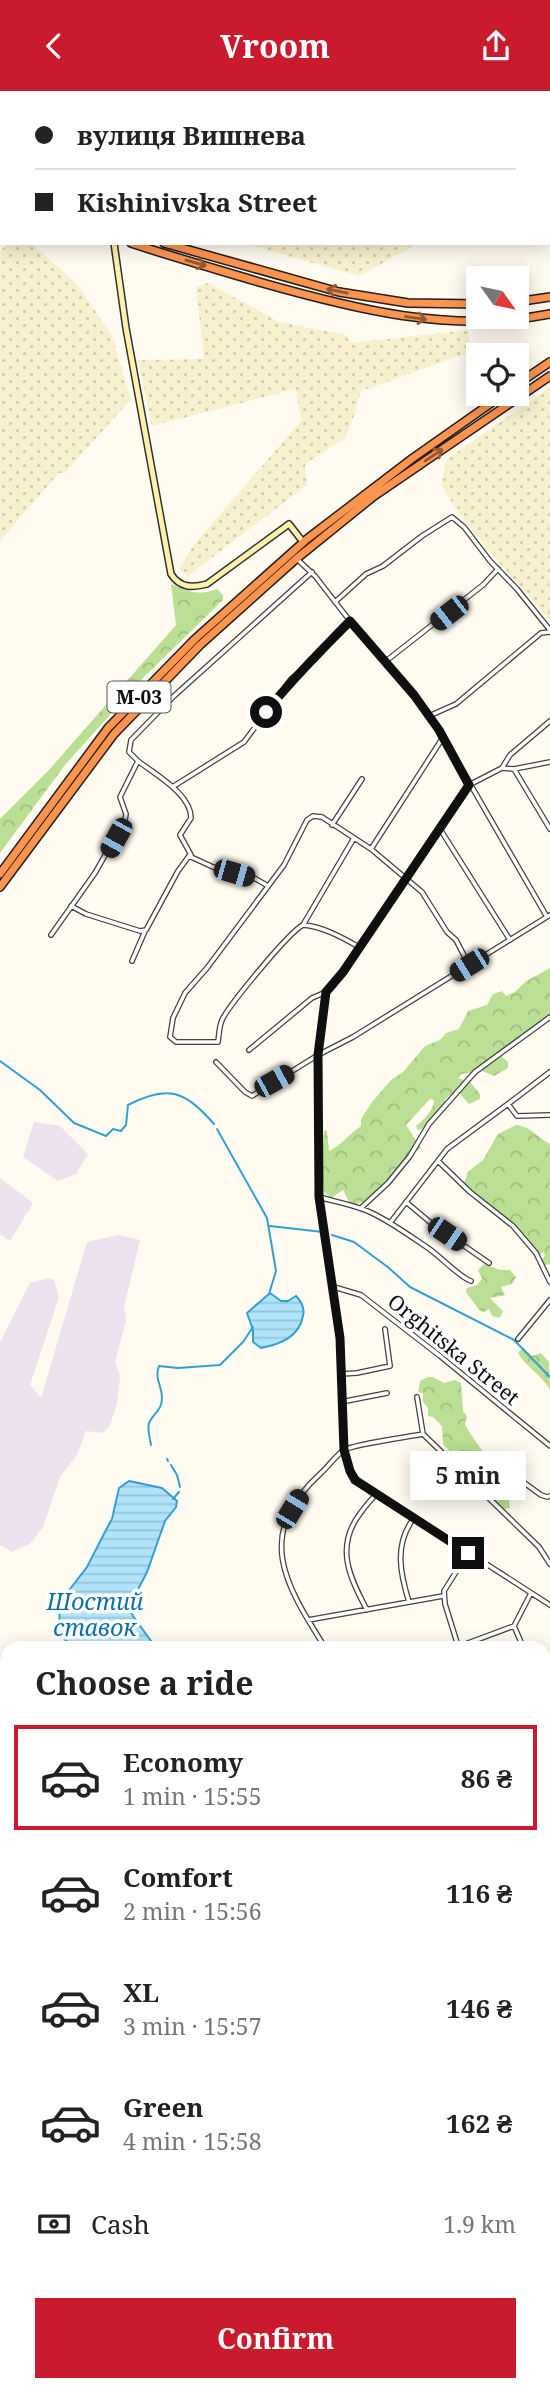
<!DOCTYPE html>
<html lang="en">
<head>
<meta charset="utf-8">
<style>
	body { margin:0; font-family:"Noto Serif",serif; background:#f6f6f6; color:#222; height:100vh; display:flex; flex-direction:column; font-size:26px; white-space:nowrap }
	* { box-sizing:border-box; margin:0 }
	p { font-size:23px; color:#767676 }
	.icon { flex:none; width:38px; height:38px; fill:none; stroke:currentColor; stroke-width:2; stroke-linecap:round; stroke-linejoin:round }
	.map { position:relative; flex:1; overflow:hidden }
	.details { position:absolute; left:0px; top:1550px; width:551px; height:751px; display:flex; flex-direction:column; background:#fff; border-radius:21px 21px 0 0; box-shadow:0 4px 18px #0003 }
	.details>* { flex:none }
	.hud { position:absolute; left:0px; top:0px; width:551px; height:154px; box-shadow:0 4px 18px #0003; display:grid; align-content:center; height:154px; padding:0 35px; background:#fff }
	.needle { width:46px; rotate:123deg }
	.tools { position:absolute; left:466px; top:175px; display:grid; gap:14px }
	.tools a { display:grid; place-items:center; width:63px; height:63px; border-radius:0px; background:#fff; box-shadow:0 4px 18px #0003; font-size:35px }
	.end { position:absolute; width:32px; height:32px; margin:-16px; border:9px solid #0f0f0f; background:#fff; box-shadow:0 0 0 4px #fff }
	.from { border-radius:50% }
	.bubble { position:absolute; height:49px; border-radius:0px; background:#fff; box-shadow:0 4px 18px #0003; font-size:23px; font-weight:700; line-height:49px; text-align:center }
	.car { position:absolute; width:21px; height:42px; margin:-21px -10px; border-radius:9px; box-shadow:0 0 5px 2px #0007; background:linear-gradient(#222 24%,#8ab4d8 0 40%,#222 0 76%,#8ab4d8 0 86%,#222 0) }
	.hud b { display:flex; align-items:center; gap:24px; height:66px; font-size:26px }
	.hud b+b { border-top:2px solid #e0e0e0 }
	.hud i { width:18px; height:18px; background:#222 }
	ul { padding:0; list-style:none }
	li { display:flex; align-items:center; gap:21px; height:105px; margin:0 14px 10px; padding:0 21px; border:4px solid transparent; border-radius:0px }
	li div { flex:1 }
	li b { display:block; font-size:26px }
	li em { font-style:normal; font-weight:700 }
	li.active { border-color:#ca1b2e }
	li>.icon { width:63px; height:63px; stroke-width:1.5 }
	h2 { padding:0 35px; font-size:32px; line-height:84px }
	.pay { display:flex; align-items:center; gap:18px; height:77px; padding:0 35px; font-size:26px }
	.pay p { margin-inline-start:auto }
	.primary-button { display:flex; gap:14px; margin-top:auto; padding:14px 35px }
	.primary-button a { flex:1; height:80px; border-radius:0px; background:#ca1b2e; color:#fff; font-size:28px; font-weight:700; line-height:80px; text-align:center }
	header { display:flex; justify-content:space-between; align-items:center; height:91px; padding:0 35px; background:#ca1b2e; color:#fff; font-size:32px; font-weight:700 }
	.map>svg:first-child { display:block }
	.industrial { fill:#ece3ee }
	.farmland { fill:url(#farmland-dots) }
	.forest { fill:url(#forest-crowns) }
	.water { fill:url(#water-rules); stroke:#32a0d7; stroke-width:2 }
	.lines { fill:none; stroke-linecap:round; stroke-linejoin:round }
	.stream { stroke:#32a0d7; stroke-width:2 }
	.street-casing { stroke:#424242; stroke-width:6 }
	.secondary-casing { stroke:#313131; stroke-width:8 }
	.primary-casing { stroke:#202020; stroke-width:9 }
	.highway-casing { stroke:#202020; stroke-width:10 }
	.street { stroke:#fff; stroke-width:3.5 }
	.secondary { stroke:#fff1ac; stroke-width:5 }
	.primary { stroke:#ffcf61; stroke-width:6 }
	.highway { stroke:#ff944f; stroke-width:7 }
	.oneway { stroke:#935832 }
	.route { stroke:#0f0f0f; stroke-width:9 }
	.labels { text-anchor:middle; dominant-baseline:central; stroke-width:7; stroke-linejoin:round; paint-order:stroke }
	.shield { fill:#fff; stroke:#575757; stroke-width:2 }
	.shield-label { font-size:19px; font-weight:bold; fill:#0f0f0f }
	.street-label { font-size:21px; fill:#0f0f0f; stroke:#fff }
	.water-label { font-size:23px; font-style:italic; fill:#0e70ab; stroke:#fff }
</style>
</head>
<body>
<header><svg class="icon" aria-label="back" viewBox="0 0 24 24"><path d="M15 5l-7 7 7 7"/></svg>Vroom<svg class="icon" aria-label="share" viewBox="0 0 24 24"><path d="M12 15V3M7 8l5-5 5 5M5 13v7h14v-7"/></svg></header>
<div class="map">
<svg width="550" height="2301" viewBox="0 0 550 2301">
	<defs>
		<pattern id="farmland-dots" width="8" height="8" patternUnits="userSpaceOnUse" patternTransform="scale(1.75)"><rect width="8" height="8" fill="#f8f1ce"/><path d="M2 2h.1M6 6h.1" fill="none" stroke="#d3cdb0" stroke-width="1.8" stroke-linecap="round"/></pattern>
		<pattern id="forest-crowns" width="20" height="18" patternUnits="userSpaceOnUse" patternTransform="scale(1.75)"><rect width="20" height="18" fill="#bbdf94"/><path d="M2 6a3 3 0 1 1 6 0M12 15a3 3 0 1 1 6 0" fill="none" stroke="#a0be7e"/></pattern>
		<pattern id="water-rules" width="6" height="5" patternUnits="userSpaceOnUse" patternTransform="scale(1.75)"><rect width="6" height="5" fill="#b1e4fb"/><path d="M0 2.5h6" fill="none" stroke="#97c2d6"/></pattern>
	</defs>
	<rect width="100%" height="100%" fill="#fffbf1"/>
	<path class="industrial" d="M34 1031 60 1035 88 1063 76 1083 58 1090 23 1066Z
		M0 1087 33 1112 10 1150 0 1143Z
		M118 1144 140 1149 124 1216 126 1230 115 1271 120 1285 117 1313 110 1334 103 1342 86 1340 77 1364 60 1386 43 1436 30 1453 12 1461 0 1454V1251L30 1192 48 1187 54 1189 59 1206 30 1294 41 1307 87 1151Z"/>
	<path class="farmland" d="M101 0H550V116V2Z
		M8 152H31L77 193 112 245 131 308 65 382H59L0 450V160Z
		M242 152H418L360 185Z
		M208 192 279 231 346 244 352 252 468 239 470 261 361 300 354 325 345 347 305 373 307 394 188 485 179 478 193 455 301 330 296 298 152 335 138 269 204 268 196 196Z
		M550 297V530L464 430 441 394 447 368Z"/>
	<path class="forest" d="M171 493C189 501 198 505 217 498L223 504V509L143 587 65 674 0 762V728L48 680 176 534Z
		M550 877V930L521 943 500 964 508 971V977L494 985 482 980 461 983 458 987 470 991 480 1003V1008L469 1013 460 1003 453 1002 445 1008 444 1015 422 1038 418 1039 416 1035C423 1030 434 1019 434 1009L430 1008 406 1034 421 1057C416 1061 411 1061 407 1065 398 1075 365 1121 351 1112 347 1110 346 1103 343 1099L331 1107 324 1101 322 1071 324 1039 327 1040 329 1060C342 1054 349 1043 361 1035V1028L372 1011 391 989 403 981 425 955 440 949 446 942 459 938 468 920 487 914 493 903 502 900 506 905 515 901 525 891Z
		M516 1034C530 1035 538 1047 550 1053V1173L545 1174 542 1169 545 1164 543 1161 538 1166 534 1165C525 1138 485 1112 464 1092L468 1081 483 1069 498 1043Z
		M484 1173 501 1179H510L516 1186 512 1193 501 1196 505 1204 490 1207 503 1220 500 1227 492 1225 489 1218 484 1221 480 1220 466 1201 467 1197 477 1194 482 1188 478 1179Z
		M523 1256 532 1265 541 1262 549 1271 550 1299C541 1283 525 1275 518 1262Z
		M428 1286H433L444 1292 455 1289 461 1292 463 1320 467 1325 465 1333C472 1347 482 1358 490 1371 499 1388 484 1387 508 1403L510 1417 504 1418 500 1416 443 1353 442 1335 433 1326 428 1325V1317L423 1311V1302L418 1301 420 1290Z
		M7 2239V2294H125L128 2301H0V2244Z
		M228 2294H327L320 2301H221Z"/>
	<path class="water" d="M270 1202 281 1210H288L296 1205C302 1211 305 1217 303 1225 299 1246 281 1253 261 1257L253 1251V1239L247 1222Z
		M129 1390 162 1397 177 1410 176 1416 165 1430 147 1481 129 1516 133 1525 156 1557H80L66 1550 59 1541 60 1511 87 1476 106 1439 112 1428 119 1397Z"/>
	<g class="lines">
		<path class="stream" d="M0 970 40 999 74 1032 106 1045 113 1038 121 1040 126 1034 128 1014C168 993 185 1000 214 1033
			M217 1038 267 1127 276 1180 269 1203
			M270 1135 323 1141
			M332 1144 354 1151 389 1177 410 1196 514 1249 550 1286
			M151 1354C150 1347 147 1339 149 1332 153 1322 162 1320 162 1307 162 1293 154 1289 159 1275L178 1277 220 1274 243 1251 253 1236
			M167 1368 168 1370
			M171 1374 177 1384 180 1396
			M173 1408 179 1401
			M0 1612 7 1608
			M0 1653 7 1644
			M0 2299 10 2294"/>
		<g class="street-casing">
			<path id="street" d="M297 468 315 485 350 530 414 604 439 639 547 826
				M335 511 366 483 383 475 422 445 452 426 464 436 490 470 517 498 550 539
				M386 570 483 494 498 478
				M429 625 456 613 541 542 550 541
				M138 670C156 684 191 703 191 727L180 744 191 764
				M502 677 510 664 550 630
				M514 678 550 738
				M174 695 244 651 291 588 314 569 350 530
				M332 734 362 688
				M440 738 510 849
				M354 747 303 834C289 841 229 914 222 929 219 936 219 944 218 951H176L170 946 173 927 185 902 207 877 284 774 307 729 313 725 322 726 371 758 422 801 447 841 456 849 469 874
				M371 758 442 648
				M71 815 86 823 140 840 146 839 178 780 189 765 213 776 256 788 268 795
				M303 834C322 835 343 847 359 856
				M51 844 95 782 125 729 126 723 120 706 138 670 129 661 131 649 174 605 312 481
				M132 870 145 840
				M326 901 318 964 319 1106 340 1247 344 1359 350 1380 359 1391 550 1514
				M249 959 312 907 326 901 333 894 469 694 502 677 514 678 550 671
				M216 971 245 1001 252 1005 318 964 353 946 550 824
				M508 1013 550 981
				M438 1070 470 1101 513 1135 536 1162 550 1191
				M319 1106C336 1111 356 1114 372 1122 391 1131 410 1145 428 1157 440 1165 459 1186 471 1190
				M406 1111 431 1132 489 1172
				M361 1117 388 1092 410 1065 429 1033 475 981 550 926
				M390 1132 447 1058 508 1013 517 1025 550 1024
				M334 1196 361 1204 440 1265 550 1355
				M518 1248 550 1209
				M341 1283 357 1282 390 1275 385 1238
				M417 1306 423 1343 539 1456 550 1473
				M341 1311 387 1302
				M489 1366 541 1404 547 1406 550 1405
				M430 1380 445 1365
				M409 1511C400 1482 394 1453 414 1427
				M367 1519C350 1487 335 1457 359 1424 364 1417 370 1409 377 1403
				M308 1529 443 1505
				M326 1558C285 1493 253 1444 321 1382 329 1375 336 1364 344 1359 354 1353 408 1346 423 1343
				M452 1558 514 1535
				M459 1558 445 1513 444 1500 468 1462
				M524 1558 514 1535 531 1502
				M544 1614 550 1630
				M544 1638 550 1636
				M544 1810 550 1815
				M544 1885 550 1886
				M544 1981 550 1983
				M0 2040 7 2045
				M544 2157 550 2154
				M328 2301 333 2294
				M425 2301 429 2294
				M508 2301 512 2297 530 2300"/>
		</g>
		<g class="secondary-casing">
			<path id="secondary" d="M90 0 91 2
				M114 152 126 237 171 483C180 497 192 497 207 493L289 433 303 451
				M0 1887 7 1882"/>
		</g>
		<g class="primary-casing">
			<path id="primary" d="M0 1866 7 1873
				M544 2215 550 2217"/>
		</g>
		<g class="highway-casing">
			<path id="highway" d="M0 105 2 106
				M0 115 2 116
				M131 152C173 166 216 178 259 191 354 218 451 243 550 223
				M164 152 339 201 408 212 478 213
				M516 211 550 206
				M516 294 550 271
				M0 783 108 637 195 548 307 448 413 367 504 303
				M0 796 114 643 200 554 296 468 374 405 550 285"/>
		</g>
		<use href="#street" class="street"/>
		<use href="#secondary" class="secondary"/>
		<use href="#primary" class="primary"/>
		<use href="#highway" class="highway"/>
	</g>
	<defs><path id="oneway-shaft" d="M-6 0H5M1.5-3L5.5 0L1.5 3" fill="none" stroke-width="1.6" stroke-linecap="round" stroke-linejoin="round" transform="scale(1.75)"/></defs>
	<g class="oneway">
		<use href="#oneway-shaft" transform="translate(196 172) rotate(16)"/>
		<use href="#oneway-shaft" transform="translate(337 200) rotate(-168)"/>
		<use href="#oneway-shaft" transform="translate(416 227) rotate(7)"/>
		<use href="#oneway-shaft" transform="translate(434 364) rotate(-34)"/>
	</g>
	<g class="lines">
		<path class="route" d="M266 621C292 588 321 560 350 530L414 604 439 639 469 694 343 881 326 901 318 964 319 1106 340 1247 344 1359 350 1380 355 1389 468 1462"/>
	</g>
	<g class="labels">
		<rect class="shield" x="107.5" y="590.5" width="63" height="31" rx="5"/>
		<g class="shield-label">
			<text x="139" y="606">М-03</text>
		</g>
		<g class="street-label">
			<text transform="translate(454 1258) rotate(39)">Orghitska Street</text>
		</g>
		<g class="water-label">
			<text x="95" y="1510">Шостий<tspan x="95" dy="26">ставок</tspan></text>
		</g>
	</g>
</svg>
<div class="tools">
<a><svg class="needle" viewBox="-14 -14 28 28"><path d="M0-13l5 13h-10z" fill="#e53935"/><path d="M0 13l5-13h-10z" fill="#767676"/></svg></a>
<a><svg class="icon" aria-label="locate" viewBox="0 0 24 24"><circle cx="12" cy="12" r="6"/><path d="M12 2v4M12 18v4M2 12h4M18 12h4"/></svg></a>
</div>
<i class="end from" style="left:266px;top:621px"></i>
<i class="end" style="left:468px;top:1462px"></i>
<div class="bubble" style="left:410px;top:1360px;width:116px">5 min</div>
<i class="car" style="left:449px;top:522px;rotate:232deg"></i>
<i class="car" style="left:116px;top:747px;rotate:209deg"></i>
<i class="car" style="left:234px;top:782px;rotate:106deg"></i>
<i class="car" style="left:469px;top:874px;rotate:238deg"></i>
<i class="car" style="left:274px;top:990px;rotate:61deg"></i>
<i class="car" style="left:447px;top:1143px;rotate:124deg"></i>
<i class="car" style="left:292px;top:1418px;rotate:31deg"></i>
<div class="hud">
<b><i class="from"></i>вулиця Вишнева</b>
<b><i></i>Kishinivska Street</b>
</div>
<section class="details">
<h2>Choose a ride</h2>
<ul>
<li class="active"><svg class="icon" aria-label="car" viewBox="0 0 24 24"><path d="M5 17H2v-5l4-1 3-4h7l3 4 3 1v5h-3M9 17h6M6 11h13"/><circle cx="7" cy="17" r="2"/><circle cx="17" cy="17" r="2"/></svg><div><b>Economy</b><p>1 min · 15:55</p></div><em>86 ₴</em></li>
<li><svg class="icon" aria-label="car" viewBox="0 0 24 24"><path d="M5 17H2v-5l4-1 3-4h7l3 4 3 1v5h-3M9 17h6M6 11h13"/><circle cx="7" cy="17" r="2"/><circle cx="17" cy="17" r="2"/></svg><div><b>Comfort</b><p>2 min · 15:56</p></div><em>116 ₴</em></li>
<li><svg class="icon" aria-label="car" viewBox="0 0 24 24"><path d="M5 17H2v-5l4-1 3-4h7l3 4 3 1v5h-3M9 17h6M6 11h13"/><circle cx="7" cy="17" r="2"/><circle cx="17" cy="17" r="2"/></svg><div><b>XL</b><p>3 min · 15:57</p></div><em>146 ₴</em></li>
<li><svg class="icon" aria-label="car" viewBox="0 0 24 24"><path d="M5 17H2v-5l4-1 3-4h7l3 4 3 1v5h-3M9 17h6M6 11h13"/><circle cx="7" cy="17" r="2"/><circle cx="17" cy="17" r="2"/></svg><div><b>Green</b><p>4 min · 15:58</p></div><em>162 ₴</em></li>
</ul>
<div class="pay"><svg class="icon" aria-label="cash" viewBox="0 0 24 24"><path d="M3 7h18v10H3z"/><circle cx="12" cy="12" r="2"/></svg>Cash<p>1.9 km</p></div>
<div class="primary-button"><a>Confirm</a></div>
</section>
</div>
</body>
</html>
